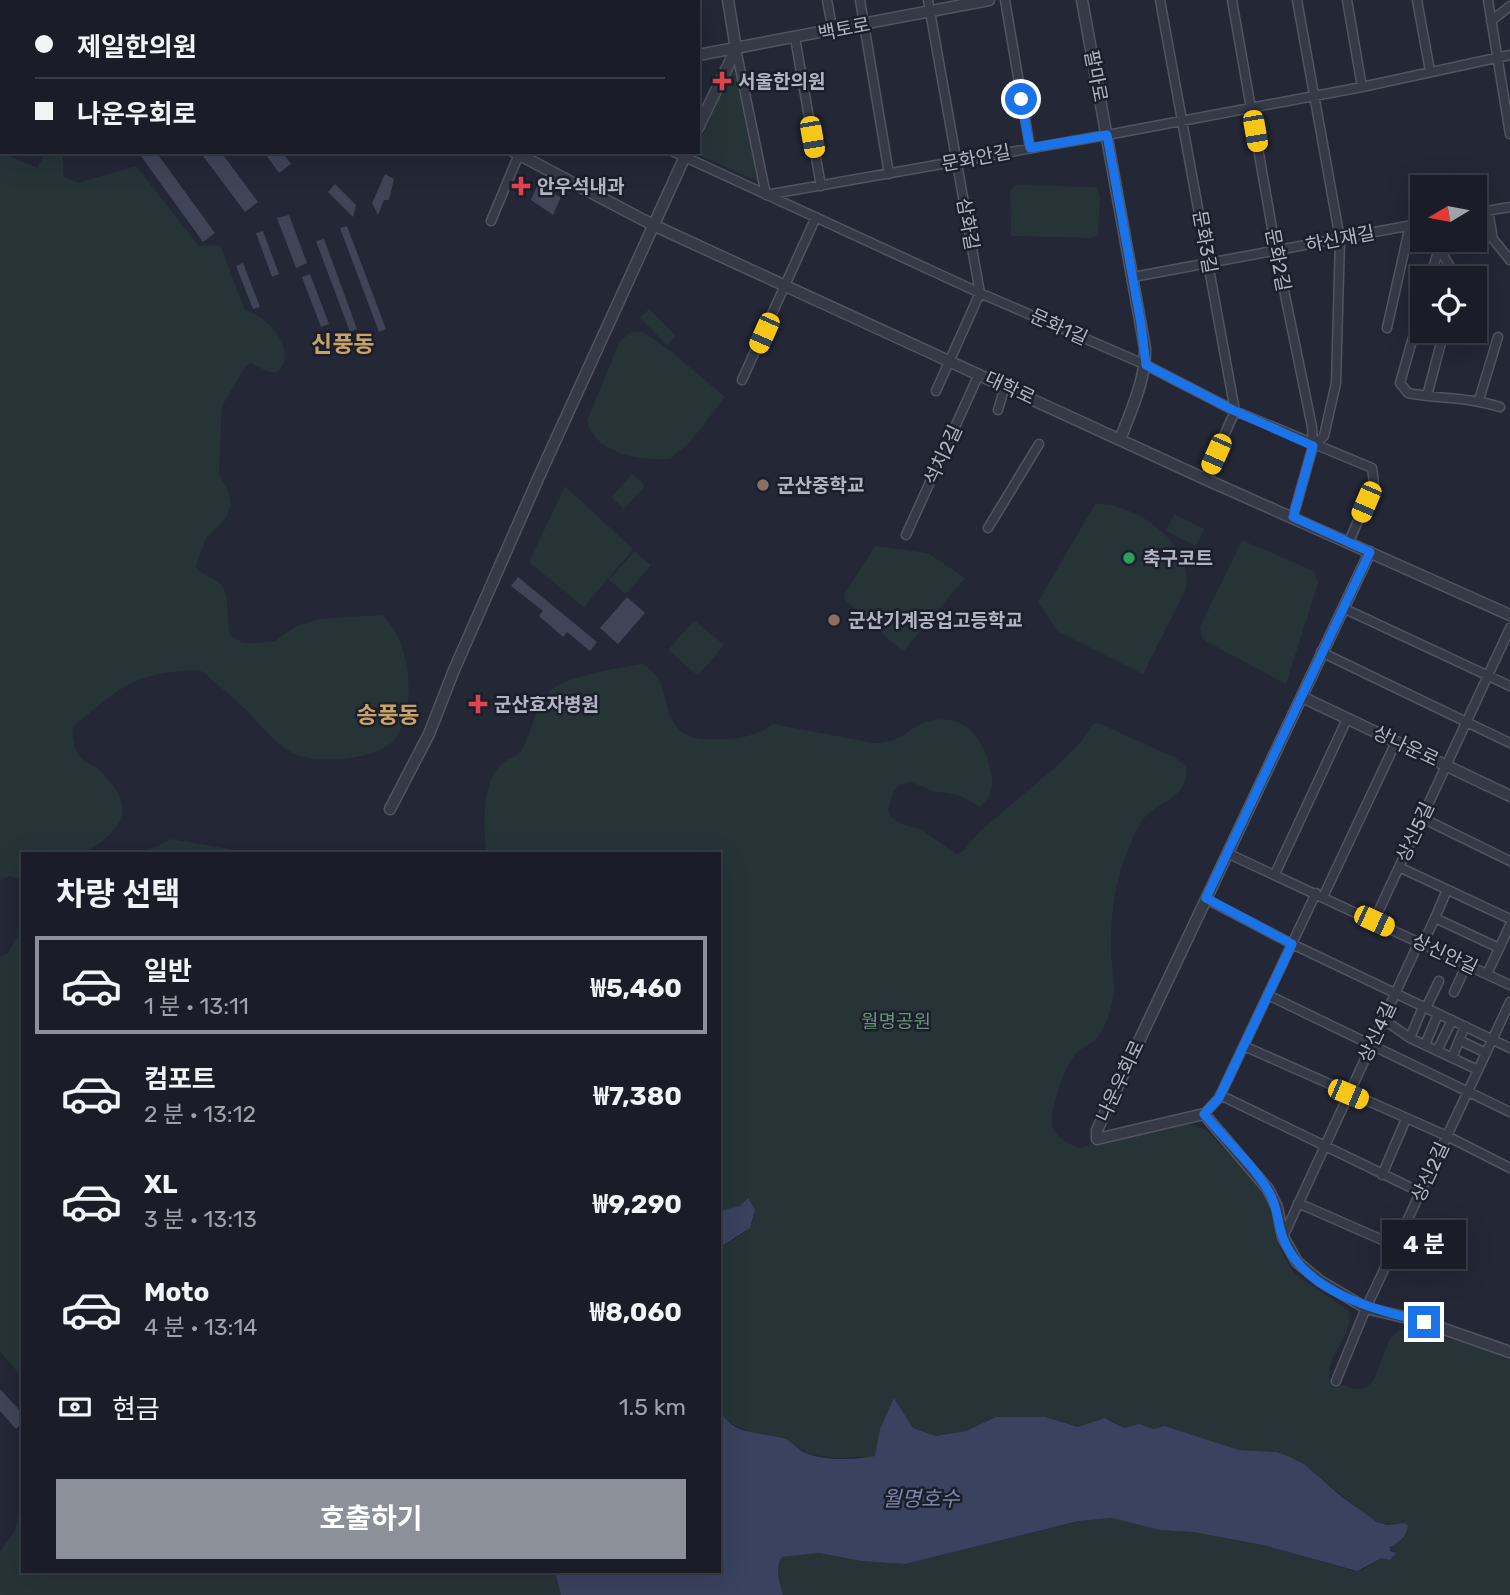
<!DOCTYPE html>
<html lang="ko">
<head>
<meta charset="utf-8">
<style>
	body { margin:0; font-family:Rubik,"Noto Sans KR",sans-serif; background:#232630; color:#f1f3f6; height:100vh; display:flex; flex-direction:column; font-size:26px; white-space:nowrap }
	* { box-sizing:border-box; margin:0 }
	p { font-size:23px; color:#9fa2a8 }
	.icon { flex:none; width:38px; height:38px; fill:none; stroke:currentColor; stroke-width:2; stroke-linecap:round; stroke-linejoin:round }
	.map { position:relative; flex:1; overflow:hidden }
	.side { position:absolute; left:21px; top:852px; width:700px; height:721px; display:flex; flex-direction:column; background:#1a1d28; border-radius:0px; box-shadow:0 7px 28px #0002,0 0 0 2px #383b45 }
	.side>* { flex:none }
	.banner { position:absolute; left:0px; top:0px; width:700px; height:154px; box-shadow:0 7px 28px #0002,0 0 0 2px #383b45; display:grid; align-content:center; height:154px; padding:0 35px; background:#1a1d28 }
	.needle { width:46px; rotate:260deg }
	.buttons { position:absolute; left:1410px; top:175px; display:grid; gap:14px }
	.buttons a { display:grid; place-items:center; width:77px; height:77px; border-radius:0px; background:#1a1d28; box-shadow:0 7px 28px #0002,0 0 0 2px #383b45; font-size:35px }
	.end { position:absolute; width:32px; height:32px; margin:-16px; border:9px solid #1a73e8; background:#fff; box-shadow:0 0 0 4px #fff }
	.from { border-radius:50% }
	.bubble { position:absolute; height:49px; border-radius:0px; background:#1a1d28; box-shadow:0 7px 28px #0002,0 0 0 2px #383b45; font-size:23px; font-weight:700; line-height:49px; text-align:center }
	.car { position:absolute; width:21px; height:42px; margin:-21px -10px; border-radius:9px; box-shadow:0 0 5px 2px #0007; background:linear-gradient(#f5c518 24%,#345 0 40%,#f5c518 0 76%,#345 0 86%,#f5c518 0) }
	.banner b { display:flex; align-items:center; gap:24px; height:66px; font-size:26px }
	.banner b+b { border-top:2px solid #383b45 }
	.banner i { width:18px; height:18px; background:#f1f3f6 }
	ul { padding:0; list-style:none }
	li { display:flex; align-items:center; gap:21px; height:98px; margin:0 14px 10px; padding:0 21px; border:4px solid transparent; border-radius:0px }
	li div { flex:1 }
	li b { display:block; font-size:26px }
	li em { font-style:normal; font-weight:700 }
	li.active { border-color:#8c9099 }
	li>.icon { width:63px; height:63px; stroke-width:1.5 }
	h2 { padding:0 35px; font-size:32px; line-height:84px }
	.pay { display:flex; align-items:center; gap:18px; height:77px; padding:0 35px; font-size:26px }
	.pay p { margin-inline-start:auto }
	.cta { display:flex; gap:14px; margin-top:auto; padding:14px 35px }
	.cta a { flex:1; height:80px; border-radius:0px; background:#8c9099; color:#fff; font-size:28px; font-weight:700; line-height:80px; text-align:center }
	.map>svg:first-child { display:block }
	.green { fill:#263438 }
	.water { fill:#39425e }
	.building { fill:#3f4556 }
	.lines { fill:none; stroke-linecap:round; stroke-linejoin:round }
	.minor-casing { stroke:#515461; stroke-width:11 }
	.tertiary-casing { stroke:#515461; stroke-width:13 }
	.minor { stroke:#363a47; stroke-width:8 }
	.tertiary { stroke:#363a47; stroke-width:10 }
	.route { stroke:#1a73e8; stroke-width:9 }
	.health-dot { fill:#e0444e; stroke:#1b1f2b; stroke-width:2.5 }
	.education-dot { fill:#8d6e63; stroke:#1b1f2b; stroke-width:2.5 }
	.leisure-dot { fill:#2e9e5b; stroke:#1b1f2b; stroke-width:2.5 }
	.labels { text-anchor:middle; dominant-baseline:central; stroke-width:5; stroke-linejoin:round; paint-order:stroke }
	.street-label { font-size:19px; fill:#b1b4c3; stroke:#1b1f2b }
	.poi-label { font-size:19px; font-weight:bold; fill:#b1b4c3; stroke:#1b1f2b; text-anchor:start }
	.park-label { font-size:19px; fill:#6a917a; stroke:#1b1f2b }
	.water-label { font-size:21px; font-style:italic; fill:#7c86a9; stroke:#1b1f2b }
	.quarter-label { font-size:23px; font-weight:bold; fill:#c8a266; stroke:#1b1f2b }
</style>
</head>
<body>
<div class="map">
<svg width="1510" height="1595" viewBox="0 0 1510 1595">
	<rect width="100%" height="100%" fill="#232736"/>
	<path class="green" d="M737 64 759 182 695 153 698 152V146L734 65Z
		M0 152 37 168 46 152H63V177L78 183 136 166 199 246 220 245 245 310C266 317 285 336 286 360L278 372H268L251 363 246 365 222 406 219 473 229 494 231 506 226 518 206 538 196 566C202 577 215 577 222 586 229 593 227 622 230 635L243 643H257L275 641 296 626 320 619 382 615C411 642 418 706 395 739 380 759 326 763 304 757 278 750 265 729 247 711 233 697 217 685 203 672L197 670C132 673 121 687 73 727 72 737 74 750 81 758 84 762 91 764 95 767 115 783 134 808 113 831 86 861 60 854 23 854V880L9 876 0 881Z
		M1016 185 1097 187 1100 197 1098 235 1093 238 1011 236 1010 190Z
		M649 309 676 336 667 345 640 318Z
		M642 331 672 352 725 397 690 442 670 459C640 461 594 454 587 420L620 341 631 332Z
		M632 474 645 486 624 509 611 497Z
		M565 486 633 549 584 607 529 562Z
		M1095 504C1134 502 1193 543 1186 586 1185 594 1178 604 1175 611 1164 632 1154 653 1143 674L1057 631 1038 602Z
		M1174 514 1204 529 1196 546 1166 531Z
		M1242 540 1314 571 1318 583 1286 684 1202 639 1200 627Z
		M875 546 928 553 965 578 903 652 844 599 845 593Z
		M635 551 651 565 626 594 609 580Z
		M694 620 724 645 698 676 668 650Z
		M642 664C683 684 646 745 722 739 743 738 756 736 773 724L874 743C905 743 906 727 929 721 966 712 985 741 991 773 994 788 991 797 980 807L959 795 932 791 911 782 901 784 894 791 888 809 890 816 902 824 922 830 956 854 963 851 978 833 1059 764 1081 742 1093 724 1098 723 1176 758 1186 766C1189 794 1167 799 1149 813 1139 821 1133 838 1128 850 1115 879 1110 918 1111 950 1111 968 1117 986 1112 1003 1109 1016 1104 1032 1094 1041 1089 1044 1084 1046 1080 1050 1064 1064 1055 1097 1052 1118 1050 1135 1065 1141 1078 1148L1189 1124 1205 1129 1253 1179 1268 1200 1283 1256 1295 1274 1349 1311C1355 1335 1323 1358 1330 1380 1338 1383 1348 1388 1357 1389 1383 1392 1379 1338 1400 1330L1510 1350V1595H783C780 1583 774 1568 782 1557L819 1553 861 1561 905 1564 1078 1521 1112 1518 1160 1530 1193 1532 1263 1545 1354 1571 1362 1570 1382 1558H1392L1395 1551 1389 1549 1401 1540 1405 1523 1382 1524 1367 1516 1304 1464 1290 1457 1277 1452 1239 1450 1165 1426 1153 1429 1124 1428 1110 1419H1098L1090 1425 1078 1427 1045 1417H996L966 1431 936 1436 913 1428 895 1400 880 1429 875 1457 836 1458 807 1454 783 1438 752 1433 726 1421 719 1406V1248C742 1235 764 1227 748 1198L740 1206 719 1211V854H487C483 830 481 780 503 763 509 758 516 757 522 751 530 733 536 708 549 692 561 677 622 667 642 664Z
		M172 839 228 849 238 854H139Z
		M23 927V1378L0 1352V957L7 954Z
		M23 1498V1572H555L561 1595H0V1551L15 1531Z"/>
	<path class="water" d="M748 1198 755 1210 750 1228 719 1248V1211L740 1206Z
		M894 1398 913 1428 936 1436 966 1431 996 1417H1045L1078 1427 1105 1418 1124 1428 1139 1424 1153 1429 1165 1426 1239 1450 1277 1452 1290 1457 1304 1464 1342 1497 1377 1522 1387 1525 1405 1523 1408 1526C1406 1537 1399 1543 1390 1547V1551L1396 1553 1390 1560 1382 1558 1357 1571 1263 1545 1193 1532 1160 1530 1112 1518 1078 1521 905 1564 861 1561 819 1553 782 1557C774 1568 780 1583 783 1595H561L555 1572H719V1406C727 1435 759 1432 783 1438 792 1441 797 1449 805 1453 824 1461 855 1460 875 1456L880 1429Z"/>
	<path class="building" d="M138 152H156L215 233 203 242Z
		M200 152H221L258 202 245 212Z
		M264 152H282L291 164 279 173Z
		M385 174 394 179 389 200H384L378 215 372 203Z
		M335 184 356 205 353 217 328 192Z
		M537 186 561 197 553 215 531 200Z
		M289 215 307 263 296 268 277 218Z
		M347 226 386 329 379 332 340 228Z
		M263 231 279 274 272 277 256 233Z
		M324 239 357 329 350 332 316 241Z
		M243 263 260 307 253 309 236 266Z
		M310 274 329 324 321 327 302 277Z
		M518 577 597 642 590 651 567 632 563 637 539 616 543 611 511 586Z
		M627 597 645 613 618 644 600 628Z
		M0 1389 23 1414V1422L16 1429 0 1411Z"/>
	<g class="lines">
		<g class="minor-casing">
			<path id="minor" d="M287 0V2
				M497 0V2
				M827 0 833 32
				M860 0 889 174
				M928 0 980 293 936 391
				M1005 0 1030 148
				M1160 0 1235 411 1205 479
				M1232 0 1276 251 1312 427 1313 446 1293 517
				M1297 0 1340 239 1336 383 1324 436 1313 446
				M1347 0 1362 87
				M1417 0 1430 71
				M1488 0 1510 134
				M601 2 609 0
				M1491 21 1510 6
				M795 38 821 186
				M736 49 766 195 1107 135 1362 87 1510 55
				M674 152 980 293 1146 365 1235 411 1372 468 1374 483 1349 542
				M1488 211 1493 239 1510 260
				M1475 213 1510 207
				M491 221 520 152
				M1434 240 1457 278
				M1133 277 1423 223
				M1430 278 1439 248
				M1423 302 1400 383 1408 393C1439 399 1469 397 1500 407
				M1387 328 1410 225
				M742 380 816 217
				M1427 396 1444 331
				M1479 400 1498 337
				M998 410 1005 386
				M988 528 1039 444
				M906 535 979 374
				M1343 608 1510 686
				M1321 652 1510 743
				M1422 818 1510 861
				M1227 853 1510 985
				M1399 867 1510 919
				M1275 874 1347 719
				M1323 897 1396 742
				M1206 899 1292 944 1510 1048
				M1435 918 1447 890
				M1374 921 1510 628
				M1427 935 1435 918 1499 948
				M1487 974 1510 925
				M1454 992 1467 964
				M1268 995 1510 1112
				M1423 1007 1410 1038 1478 1070
				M1426 1008 1439 981
				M1383 1019 1410 1038
				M1459 1040 1486 1053
				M1425 1045 1438 1014
				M1244 1046 1447 1136 1510 1168
				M1437 1051 1452 1020
				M1452 1058 1465 1026
				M1220 1095 1420 1192
				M1204 1114 1219 1098 1316 893
				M1382 1175 1406 1119
				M1298 1203 1396 1246
				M1283 1237 1419 942
				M1336 1381 1366 1308 1510 1002"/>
		</g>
		<g class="tertiary-casing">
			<path id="tertiary" d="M173 0 177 2
				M1082 0 1145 348C1146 380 1131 410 1120 440
				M698 55 989 0
				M698 128 736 49 728 0
				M514 152 653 225 1205 479 1510 615
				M1370 552 1097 1130V1139L1204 1114 1268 1189 1277 1207 1283 1237 1297 1262 1320 1281 1366 1308 1424 1322 1510 1352
				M1302 697 1510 796
				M390 809 429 734 454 670 541 472 687 152"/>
		</g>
		<use href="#minor" class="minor"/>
		<use href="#tertiary" class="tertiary"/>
	</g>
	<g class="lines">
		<path class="route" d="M1021 99 1030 148 1107 135 1141 324 1146 365 1235 411 1313 446 1293 517 1370 552 1206 898 1292 944 1219 1098 1204 1114C1224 1138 1254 1166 1269 1192 1278 1207 1277 1222 1283 1238 1304 1292 1373 1309 1424 1322"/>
	</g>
	<g class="health-dot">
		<path d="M718.5 70.5h7v7h7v7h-7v7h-7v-7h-7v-7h7z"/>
		<path d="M517.5 175.5h7v7h7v7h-7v7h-7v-7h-7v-7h7z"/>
		<path d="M474.5 693.5h7v7h7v7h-7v7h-7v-7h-7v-7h7z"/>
	</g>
	<g class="education-dot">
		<circle cx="763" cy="485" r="7"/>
		<circle cx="834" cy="620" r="7"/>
	</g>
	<circle class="leisure-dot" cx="1129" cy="558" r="7"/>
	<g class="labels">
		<g class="street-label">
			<text transform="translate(844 29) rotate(-11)">백토로</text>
			<text transform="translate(1096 76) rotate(79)">팔마로</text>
			<text transform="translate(976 158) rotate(-11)">문화안길</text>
			<text transform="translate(968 224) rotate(80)">삼화길</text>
			<text transform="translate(1340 239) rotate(-11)">하신재길</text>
			<text transform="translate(1205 242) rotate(80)">문화3길</text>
			<text transform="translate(1278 260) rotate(79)">문화2길</text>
			<text transform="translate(1059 327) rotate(24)">문화1길</text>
			<text transform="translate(1010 388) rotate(25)">대학로</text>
			<text transform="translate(943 455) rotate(-65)">석치2길</text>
			<text transform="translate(1406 746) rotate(25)">상나운로</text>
			<text transform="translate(1415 832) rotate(-65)">상신5길</text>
			<text transform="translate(1445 954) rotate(25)">상신안길</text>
			<text transform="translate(1377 1032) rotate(-65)">상신4길</text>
			<text transform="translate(1120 1081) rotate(-65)">나운우회로</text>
			<text transform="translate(1430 1172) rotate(-65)">상신2길</text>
		</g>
		<g class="poi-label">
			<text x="738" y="81">서울한의원</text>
			<text x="537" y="186">안우석내과</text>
			<text x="777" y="485">군산중학교</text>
			<text x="1143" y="558">축구코트</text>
			<text x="848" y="620">군산기계공업고등학교</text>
			<text x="494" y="704">군산효자병원</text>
		</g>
		<g class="park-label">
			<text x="896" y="1021">월명공원</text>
		</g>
		<g class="water-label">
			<text x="921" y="1498">월명호수</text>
		</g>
		<g class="quarter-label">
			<text x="343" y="344">신풍동</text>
			<text x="388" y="715">송풍동</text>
		</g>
	</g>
</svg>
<div class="buttons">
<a><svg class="needle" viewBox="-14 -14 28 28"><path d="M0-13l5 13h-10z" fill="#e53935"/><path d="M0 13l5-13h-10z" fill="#9fa2a8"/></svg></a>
<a><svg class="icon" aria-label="locate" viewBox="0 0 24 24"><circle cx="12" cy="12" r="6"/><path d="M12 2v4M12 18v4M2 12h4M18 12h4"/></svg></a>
</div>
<i class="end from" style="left:1021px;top:99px"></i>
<i class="end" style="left:1424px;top:1322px"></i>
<div class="bubble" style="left:1382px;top:1220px;width:84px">4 분</div>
<i class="car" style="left:1255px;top:131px;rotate:170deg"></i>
<i class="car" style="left:812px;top:137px;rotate:170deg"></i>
<i class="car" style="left:764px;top:333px;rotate:204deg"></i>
<i class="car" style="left:1216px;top:454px;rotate:204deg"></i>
<i class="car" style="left:1366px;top:502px;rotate:203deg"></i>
<i class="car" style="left:1374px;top:921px;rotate:115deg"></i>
<i class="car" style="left:1348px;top:1094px;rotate:113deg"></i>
<div class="banner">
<b><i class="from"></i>제일한의원</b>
<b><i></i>나운우회로</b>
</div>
<section class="side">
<h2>차량 선택</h2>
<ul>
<li class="active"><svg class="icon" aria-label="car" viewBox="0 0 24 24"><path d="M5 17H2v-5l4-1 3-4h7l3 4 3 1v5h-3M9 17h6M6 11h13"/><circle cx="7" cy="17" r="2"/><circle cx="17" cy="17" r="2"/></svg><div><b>일반</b><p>1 분 · 13:11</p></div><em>₩5,460</em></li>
<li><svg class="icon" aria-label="car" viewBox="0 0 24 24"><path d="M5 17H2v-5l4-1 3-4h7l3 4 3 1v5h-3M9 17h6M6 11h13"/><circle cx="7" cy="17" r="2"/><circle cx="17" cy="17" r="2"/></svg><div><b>컴포트</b><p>2 분 · 13:12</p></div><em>₩7,380</em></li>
<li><svg class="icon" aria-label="car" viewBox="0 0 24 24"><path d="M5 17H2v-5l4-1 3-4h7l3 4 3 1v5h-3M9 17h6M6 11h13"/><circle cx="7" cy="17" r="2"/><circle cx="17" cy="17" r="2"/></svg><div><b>XL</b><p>3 분 · 13:13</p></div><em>₩9,290</em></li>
<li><svg class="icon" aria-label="car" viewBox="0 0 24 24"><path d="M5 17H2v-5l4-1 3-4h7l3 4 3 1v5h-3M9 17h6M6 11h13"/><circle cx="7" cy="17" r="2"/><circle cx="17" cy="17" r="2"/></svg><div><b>Moto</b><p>4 분 · 13:14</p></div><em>₩8,060</em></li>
</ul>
<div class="pay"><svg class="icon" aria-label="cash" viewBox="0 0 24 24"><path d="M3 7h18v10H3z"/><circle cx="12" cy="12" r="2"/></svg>현금<p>1.5 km</p></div>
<div class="cta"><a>호출하기</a></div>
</section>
</div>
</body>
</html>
